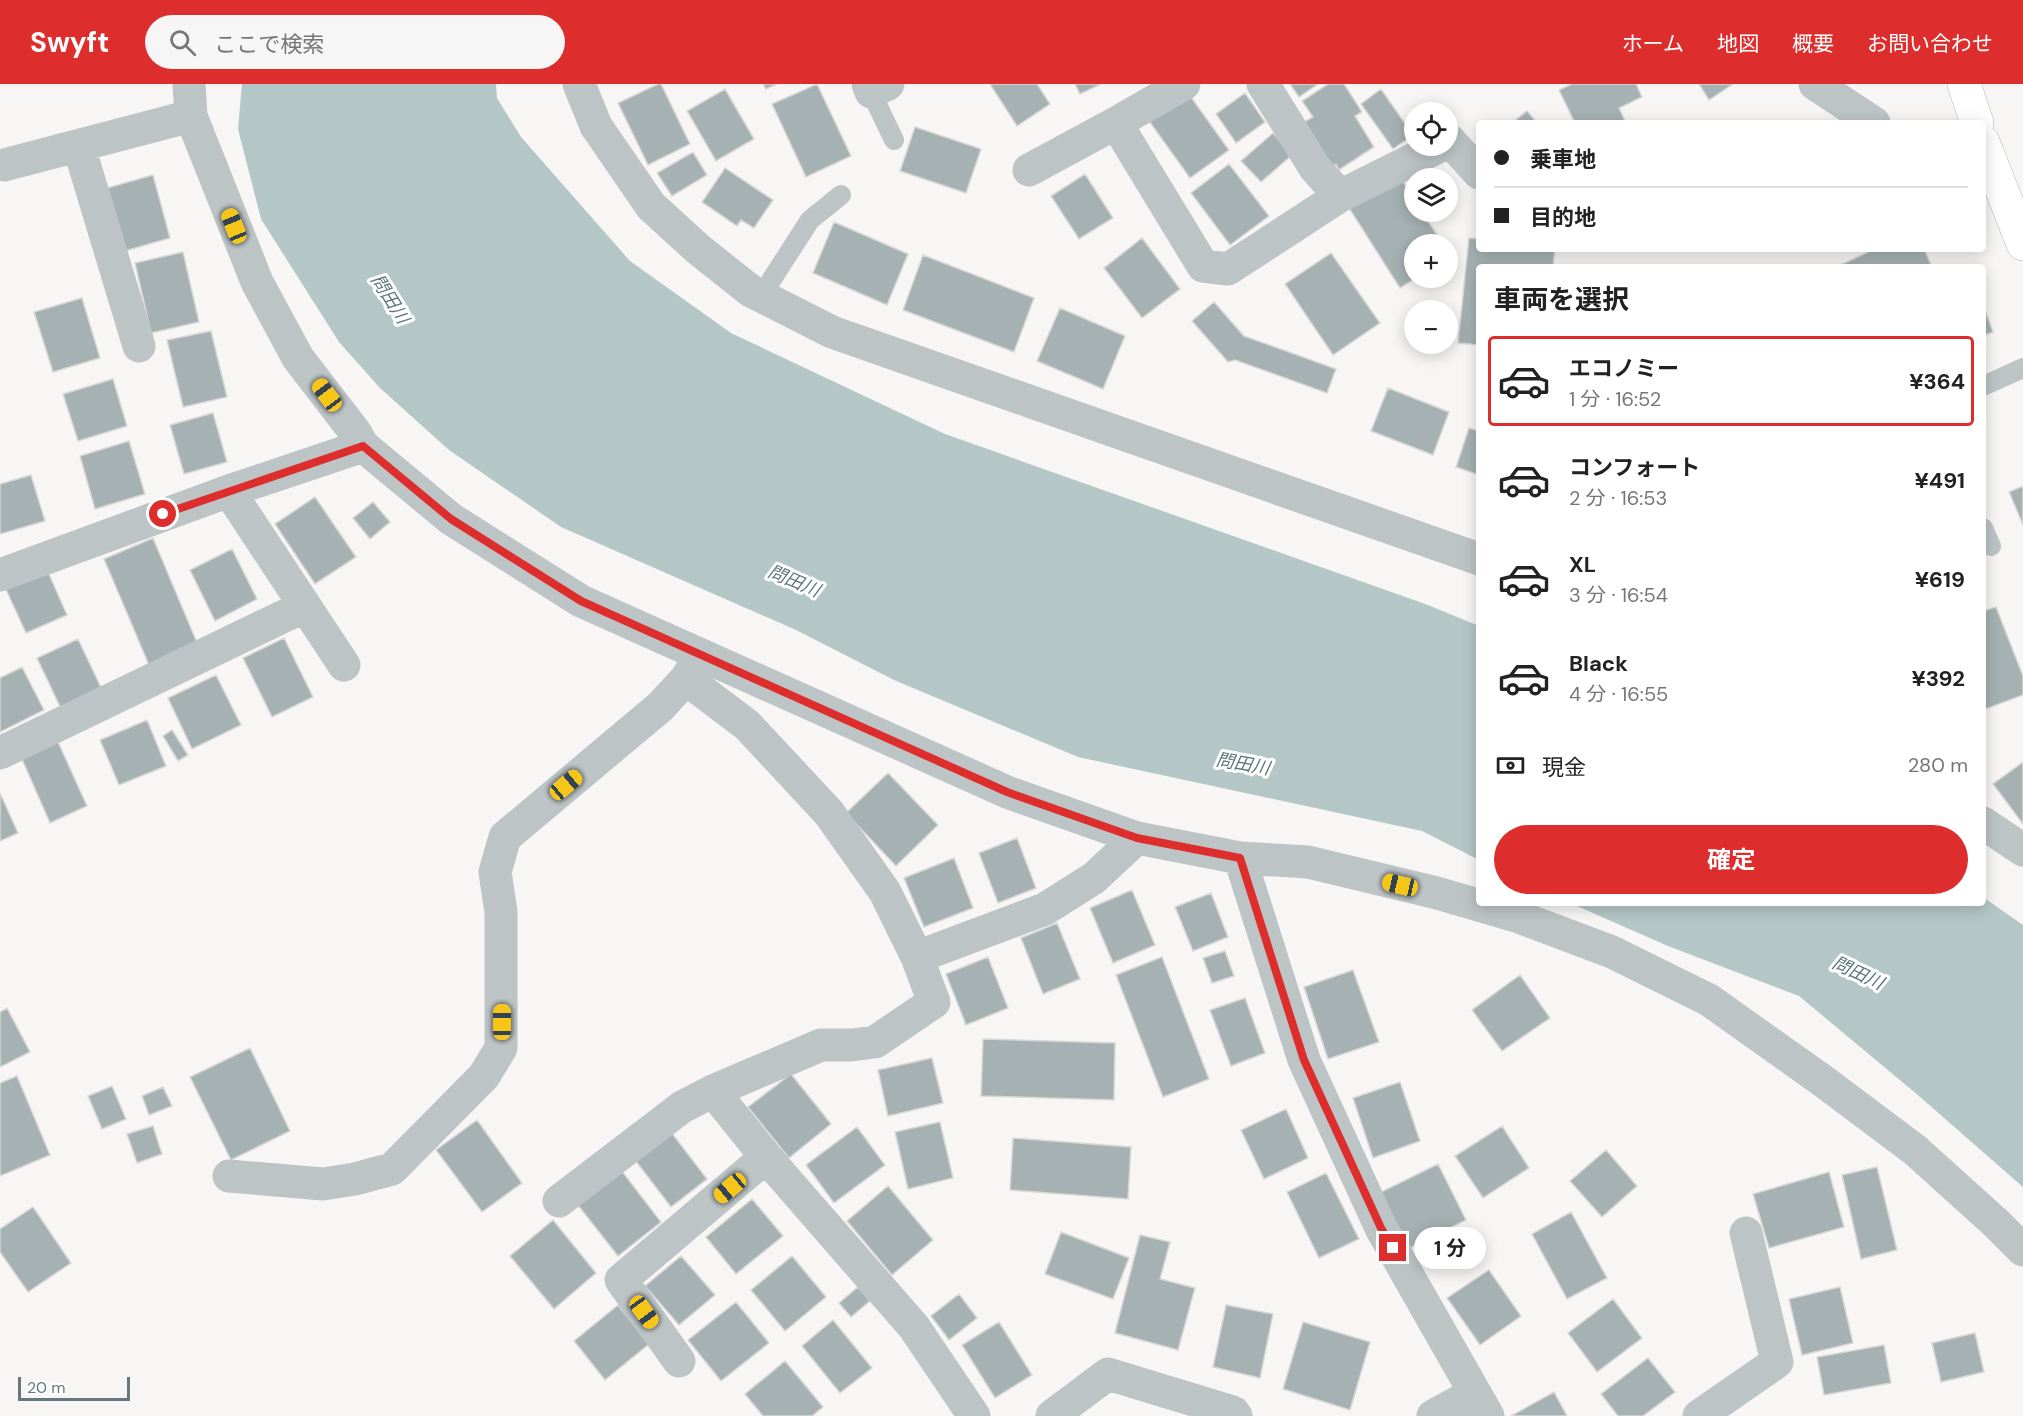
<!DOCTYPE html>
<html lang="ja">
<head>
<meta charset="utf-8">
<style>
	body { margin:0; font-family:"DM Sans","Noto Sans JP",sans-serif; background:#f6f6f6; color:#222; height:100vh; display:flex; flex-direction:column; font-size:22px; white-space:nowrap }
	* { box-sizing:border-box; margin:0 }
	p { font-size:20px; color:#767676 }
	.icon { flex:none; width:33px; height:33px; fill:none; stroke:currentColor; stroke-width:2; stroke-linecap:round; stroke-linejoin:round }
	.map { position:relative; flex:1; overflow:hidden }
	.drawer { position:absolute; left:1476px; top:180px; width:510px; height:642px; display:flex; flex-direction:column; background:#fff; border-radius:6px; box-shadow:0 3px 15px #0003 }
	.drawer>* { flex:none }
	.top-card { position:absolute; left:1476px; top:36px; width:510px; height:132px; border-radius:6px; box-shadow:0 3px 15px #0003; display:grid; align-content:center; height:132px; padding:0 18px; background:#fff }
	.controls { position:absolute; left:1404px; top:18px; display:grid; gap:12px }
	.controls a { display:grid; place-items:center; width:54px; height:54px; border-radius:50%; background:#fff; box-shadow:0 3px 15px #0003; font-size:30px }
	.scale { position:absolute; left:18px; bottom:15px; width:112px; box-sizing:border-box; padding-left:6px; border:3px solid #63797e; border-top:0; font-size:16px; line-height:21px; white-space:nowrap; color:#63797e; -webkit-text-stroke:4px #fff; paint-order:stroke }
	.end { position:absolute; width:27px; height:27px; margin:-14px; border:8px solid #dd2e2d; background:#fff; box-shadow:0 0 0 3px #fff }
	.from { border-radius:50% }
	.bubble { position:absolute; height:42px; border-radius:21px; background:#fff; box-shadow:0 3px 15px #0003; font-size:20px; font-weight:700; line-height:42px; text-align:center }
	.car { position:absolute; width:18px; height:36px; margin:-18px -9px; border-radius:8px; box-shadow:0 0 4px 2px #0007; background:linear-gradient(#f5c518 24%,#345 0 40%,#f5c518 0 76%,#345 0 86%,#f5c518 0) }
	.top-card b { display:flex; align-items:center; gap:21px; height:57px; font-size:22px }
	.top-card b+b { border-top:2px solid #e0e0e0 }
	.top-card i { width:15px; height:15px; background:#222 }
	ul { padding:0; list-style:none }
	li { display:flex; align-items:center; gap:18px; height:90px; margin:0 12px 9px; padding:0 6px; border:3px solid transparent; border-radius:6px }
	li div { flex:1 }
	li b { display:block; font-size:22px }
	li em { font-style:normal; font-weight:700 }
	li.current { border-color:#dd2e2d }
	li>.icon { width:54px; height:54px; stroke-width:1.5 }
	h2 { padding:0 18px; font-size:27px; line-height:72px }
	.pay { display:flex; align-items:center; gap:15px; height:66px; padding:0 18px; font-size:22px }
	.pay p { margin-inline-start:auto }
	.button { display:flex; gap:12px; margin-top:auto; padding:12px 18px }
	.button a { flex:1; height:69px; border-radius:36px; background:#dd2e2d; color:#fff; font-size:24px; font-weight:700; line-height:69px; text-align:center }
	header { display:flex; align-items:center; gap:36px; box-sizing:border-box; height:84px; padding:0 30px; background:#dd2e2d; color:#fff }
	header strong { font-size:28px }
	nav { display:flex; gap:33px; margin-inline-start:auto; font-size:21px }
	.search { width:420px; height:54px; background:#f6f6f6; display:flex; align-items:center; gap:15px; box-sizing:border-box; padding:0 21px; border-radius:33px; color:#767676; font-size:22px }
	.map>svg:first-child { display:block }
	.water { fill:#b5c6c7 }
	.building { fill:#a5b1b3; stroke:#d8d8d6; stroke-width:1.5 }
	.lines { fill:none; stroke-linecap:round; stroke-linejoin:round }
	.secondary-casing { stroke:#b0b8ba; stroke-width:34 }
	.service { stroke:#bdc4c6; stroke-width:20 }
	.minor { stroke:#bdc4c6; stroke-width:33 }
	.secondary { stroke:#fff; stroke-width:33 }
	.route { stroke:#dd2e2d; stroke-width:8 }
	.labels { text-anchor:middle; dominant-baseline:central; stroke-width:6; stroke-linejoin:round; paint-order:stroke }
	.water-label { font-size:18px; font-style:italic; fill:#5e7879; stroke:#fff }
</style>
</head>
<body>
<header>
<strong>Swyft</strong>
<div class="search"><svg class="icon" aria-label="search" viewBox="0 0 24 24"><circle cx="10" cy="10" r="6"/><path d="M15 15l6 6"/></svg>ここで検索</div>
<nav><a>ホーム</a><a>地図</a><a>概要</a><a>お問い合わせ</a></nav>
</header>
<div class="map">
<svg width="2023" height="1332" viewBox="0 0 2023 1332">
	<rect width="100%" height="100%" fill="#f7f6f4"/>
	<path class="water" d="M242 0H496L497 14 521 53 630 177 731 249 945 350 1428 521 1479 542V776L1422 747 1078 673 894 596 796 546 561 443 449 366 380 304 339 258 261 135 238 45Z
		M1983 813 2023 841V1103L1919 1012 1799 912 1668 862 1570 819H1983Z"/>
	<path class="building" d="M658 0H661L690 60 648 81 618 19Z
		M763 0H777L766 5Z
		M817 0 851 72 806 93 772 20Z
		M990 0H1037L1050 20 1017 42Z
		M1075 0H1101L1080 10Z
		M1290 0H1318L1299 13Z
		M1328 0H1344L1362 28 1355 32 1374 63 1339 86 1336 80 1329 85 1300 40 1313 33 1302 17Z
		M1572 0H1636L1642 13 1619 24 1626 39H1575L1559 6Z
		M1699 0H1733L1709 16Z
		M725 5 754 55 716 77 687 27Z
		M1381 5 1413 51 1393 65 1361 20Z
		M1188 9 1229 66 1190 94 1149 37Z
		M1245 9 1265 38 1236 59 1216 30Z
		M1527 27 1537 39H1512Z
		M915 43 981 65 966 109 900 87Z
		M1273 49 1292 71 1261 98 1241 77Z
		M693 68 707 91 672 112 657 89Z
		M1229 80 1269 132 1230 161 1191 109Z
		M725 84 773 116 754 144 741 136 737 142 702 118Z
		M1085 90 1113 134 1079 155 1051 112Z
		M153 91 170 154 125 167 107 104Z
		M1400 92 1414 116V128H1422L1443 160H1414L1416 194 1400 204 1349 124Z
		M834 138 908 170 887 221 813 189Z
		M1142 154 1180 205 1142 234 1104 184Z
		M1469 154 1479 155V165H1555L1553 183H1479V261L1458 259Z
		M1875 165H1924L1932 183H1836Z
		M183 168 199 238 151 249 135 179Z
		M1331 169 1380 239 1333 271 1285 200Z
		M923 171 1034 214 1014 268 903 226Z
		M82 214 100 274 53 288 34 228Z
		M1214 218 1244 252 1336 285 1327 309 1235 276 1228 278 1192 237Z
		M1983 220 1993 248 1983 252Z
		M1060 224 1125 252 1103 305 1037 277Z
		M211 247 227 313 183 323 167 256Z
		M113 295 127 342 78 357 63 310Z
		M1388 304 1449 328 1433 371 1371 347Z
		M213 329 227 378 184 390 170 341Z
		M1469 344 1479 347V391L1456 383Z
		M129 357 145 410 95 425 80 372Z
		M31 391 45 437 0 450V400Z
		M2023 402V441L2009 408Z
		M315 413 356 473 315 500 275 440Z
		M373 418 390 438 370 455 353 434Z
		M153 454 198 561 149 581 104 475Z
		M232 465 257 515 215 537 190 486Z
		M45 481 67 531 26 549 3 499Z
		M1996 523 2023 592V611L1983 626V527Z
		M284 554 313 613 272 633 243 574Z
		M78 555 106 614 65 633 37 574Z
		M22 583 44 626 0 648V594Z
		M216 591 241 641 192 665 168 614Z
		M147 636 166 682 119 701 100 656Z
		M172 646 188 671 178 677 163 652Z
		M58 658 87 722 50 739 22 675Z
		M2023 678V740L1993 700Z
		M888 689 938 741 896 782 846 729Z
		M0 709 18 749 0 757Z
		M1017 754 1036 804 998 819 979 769Z
		M954 774 973 824 924 843 904 794Z
		M1132 806 1155 861 1113 879 1090 824Z
		M1211 809 1228 853 1193 867 1175 823Z
		M1057 839 1080 895 1043 910 1021 854Z
		M1225 867 1234 892 1212 899 1203 874Z
		M988 873 1008 924 966 941 946 890Z
		M1162 873 1209 995 1163 1013 1116 891Z
		M1353 886 1379 958 1328 975 1304 903Z
		M1520 891 1550 934 1502 967 1472 926Z
		M1245 914 1265 969 1231 982 1210 926Z
		M7 924 30 968 0 983V928Z
		M983 955 1115 959 1114 1016 981 1012Z
		M250 964 290 1047 231 1076 190 993Z
		M932 974 943 1019 888 1032 878 986Z
		M791 990 831 1040 789 1074 748 1023Z
		M17 992 50 1071 0 1092V999Z
		M1400 998 1420 1057 1373 1074 1353 1014Z
		M112 1002 126 1035 102 1045 88 1012Z
		M163 1003 172 1022 149 1031 142 1012Z
		M1286 1025 1308 1074 1264 1095 1241 1046Z
		M477 1036 522 1099 482 1128 436 1066Z
		M940 1038 953 1094 908 1105 895 1048Z
		M153 1042 162 1070 137 1079 127 1050Z
		M1502 1042 1529 1084 1483 1114 1455 1072Z
		M857 1043 885 1081 834 1119 806 1081Z
		M671 1048 707 1095 671 1123 635 1076Z
		M1013 1054 1131 1063 1128 1115 1010 1106Z
		M1606 1066 1637 1102 1602 1133 1570 1097Z
		M1438 1080 1466 1136 1408 1165 1379 1109Z
		M1877 1083 1897 1166 1861 1175 1842 1091Z
		M621 1086 661 1138 618 1172 577 1120Z
		M1829 1088 1844 1143 1769 1164 1753 1110Z
		M1326 1089 1359 1155 1319 1174 1287 1108Z
		M888 1102 933 1156 892 1191 847 1137Z
		M752 1115 783 1152 736 1190 706 1153Z
		M33 1123 71 1179 28 1208 0 1168V1145Z
		M1571 1128 1607 1194 1567 1215 1532 1150Z
		M553 1136 596 1189 554 1225 510 1172Z
		M1061 1148 1129 1174 1113 1215 1045 1190Z
		M1140 1151 1170 1158 1160 1195 1195 1204 1178 1266 1115 1249Z
		M681 1172 715 1211 679 1241 645 1202Z
		M792 1172 826 1213 785 1247 751 1206Z
		M1489 1186 1521 1232 1480 1261 1447 1214Z
		M858 1203 870 1217 851 1233 839 1219Z
		M1840 1203 1853 1259 1802 1271 1789 1215Z
		M959 1210 977 1234 949 1256 931 1232Z
		M1613 1215 1642 1254 1597 1288 1568 1249Z
		M736 1218 769 1259 721 1297 688 1256Z
		M618 1221 649 1260 605 1296 574 1257Z
		M1226 1221 1273 1230 1260 1294 1213 1283Z
		M833 1236 872 1284 840 1309 802 1262Z
		M999 1238 1032 1291 995 1314 962 1261Z
		M1303 1238 1370 1258 1350 1326 1283 1305Z
		M1975 1249 1984 1288 1941 1298 1932 1259Z
		M1884 1261 1891 1299 1824 1311 1817 1273Z
		M1648 1274 1675 1308 1643 1332H1618L1601 1310Z
		M785 1277 823 1323 812 1332H763L745 1310Z
		M1554 1308 1567 1332H1511Z"/>
	<g class="lines">
		<g class="secondary-casing">
			<path id="secondary" d="M1964 0 1977 39
				M1983 58 2023 160"/>
		</g>
		<path class="service" d="M871 8 894 56
			M761 212 810 136 841 111
			M1983 302 2023 284
			M1983 444 1991 462"/>
		<path class="minor" d="M189 0 191 32 257 198 298 274 355 348 363 362 451 435 581 517 1007 708 1137 754 1240 774 1308 778 1437 809 1519 833 1612 868 1709 916 1823 997 1915 1066 1997 1140 2023 1166
			M579 0 596 42 651 122 698 165 751 207 832 248 1479 475
			M868 0 871 8 888 0
			M1263 0 1315 84 1340 112
			M1815 0 1874 39
			M1116 39 1184 0
			M1448 58 1450 57 1479 89
			M79 63 139 262
			M4 81 191 32
			M1029 86 1116 39 1203 182 1228 185 1340 112 1440 62
			M229 407 344 581
			M0 491 229 407 363 362
			M0 669 305 522
			M1983 739 2023 766
			M1240 774 1304 976 1381 1144 1488 1332
			M917 873 1045 825 1094 794 1137 754
			M713 1007 766 1073 914 1243 974 1332
			M229 1092 323 1100 355 1095 392 1085 484 992 501 964V828L495 788 505 753 660 623 686 595 698 576
			M559 1117 682 1023 713 1007 821 961H851L875 958 934 918 917 873 885 808 829 729 747 641 686 595
			M679 1277 621 1196 766 1073
			M1052 1332 1108 1290 1233 1328 1236 1332
			M1433 1332 1475 1309
			M1699 1332 1777 1278 1746 1149"/>
		<use href="#secondary" class="secondary"/>
	</g>
	<g class="lines">
		<path class="route" d="M163 430 363 362 451 435 581 517 1007 708 1137 754 1240 774 1304 976 1381 1144 1393 1164"/>
	</g>
	<g class="labels">
		<g class="water-label">
			<text transform="translate(390 215) rotate(58)">問田川</text>
			<text transform="translate(794 497) rotate(23)">問田川</text>
			<text transform="translate(1243 680) rotate(10)">問田川</text>
			<text transform="translate(1858 889) rotate(25)">問田川</text>
		</g>
	</g>
</svg>
<div class="controls">
<a><svg class="icon" aria-label="locate" viewBox="0 0 24 24"><circle cx="12" cy="12" r="6"/><path d="M12 2v4M12 18v4M2 12h4M18 12h4"/></svg></a>
<a><svg class="icon" aria-label="layers" viewBox="0 0 24 24"><path d="M12 4l9 5-9 5-9-5zM3 14l9 5 9-5"/></svg></a>
<a>+</a>
<a>−</a>
</div>
<div class="scale">20 m</div>
<i class="end from" style="left:163px;top:430px"></i>
<i class="end" style="left:1393px;top:1164px"></i>
<div class="bubble" style="left:1414px;top:1143px;width:72px">1 分</div>
<i class="car" style="left:234px;top:142px;rotate:338deg"></i>
<i class="car" style="left:327px;top:311px;rotate:323deg"></i>
<i class="car" style="left:566px;top:701px;rotate:50deg"></i>
<i class="car" style="left:1400px;top:801px;rotate:283deg"></i>
<i class="car" style="left:502px;top:938px;rotate:0deg"></i>
<i class="car" style="left:730px;top:1104px;rotate:230deg"></i>
<i class="car" style="left:644px;top:1228px;rotate:144deg"></i>
<div class="top-card">
<b><i class="from"></i>乗車地</b>
<b><i></i>目的地</b>
</div>
<section class="drawer">
<h2>車両を選択</h2>
<ul>
<li class="current"><svg class="icon" aria-label="car" viewBox="0 0 24 24"><path d="M5 17H2v-5l4-1 3-4h7l3 4 3 1v5h-3M9 17h6M6 11h13"/><circle cx="7" cy="17" r="2"/><circle cx="17" cy="17" r="2"/></svg><div><b>エコノミー</b><p>1 分 · 16:52</p></div><em>¥364</em></li>
<li><svg class="icon" aria-label="car" viewBox="0 0 24 24"><path d="M5 17H2v-5l4-1 3-4h7l3 4 3 1v5h-3M9 17h6M6 11h13"/><circle cx="7" cy="17" r="2"/><circle cx="17" cy="17" r="2"/></svg><div><b>コンフォート</b><p>2 分 · 16:53</p></div><em>¥491</em></li>
<li><svg class="icon" aria-label="car" viewBox="0 0 24 24"><path d="M5 17H2v-5l4-1 3-4h7l3 4 3 1v5h-3M9 17h6M6 11h13"/><circle cx="7" cy="17" r="2"/><circle cx="17" cy="17" r="2"/></svg><div><b>XL</b><p>3 分 · 16:54</p></div><em>¥619</em></li>
<li><svg class="icon" aria-label="car" viewBox="0 0 24 24"><path d="M5 17H2v-5l4-1 3-4h7l3 4 3 1v5h-3M9 17h6M6 11h13"/><circle cx="7" cy="17" r="2"/><circle cx="17" cy="17" r="2"/></svg><div><b>Black</b><p>4 分 · 16:55</p></div><em>¥392</em></li>
</ul>
<div class="pay"><svg class="icon" aria-label="cash" viewBox="0 0 24 24"><path d="M3 7h18v10H3z"/><circle cx="12" cy="12" r="2"/></svg>現金<p>280 m</p></div>
<div class="button"><a>確定</a></div>
</section>
</div>
</body>
</html>
